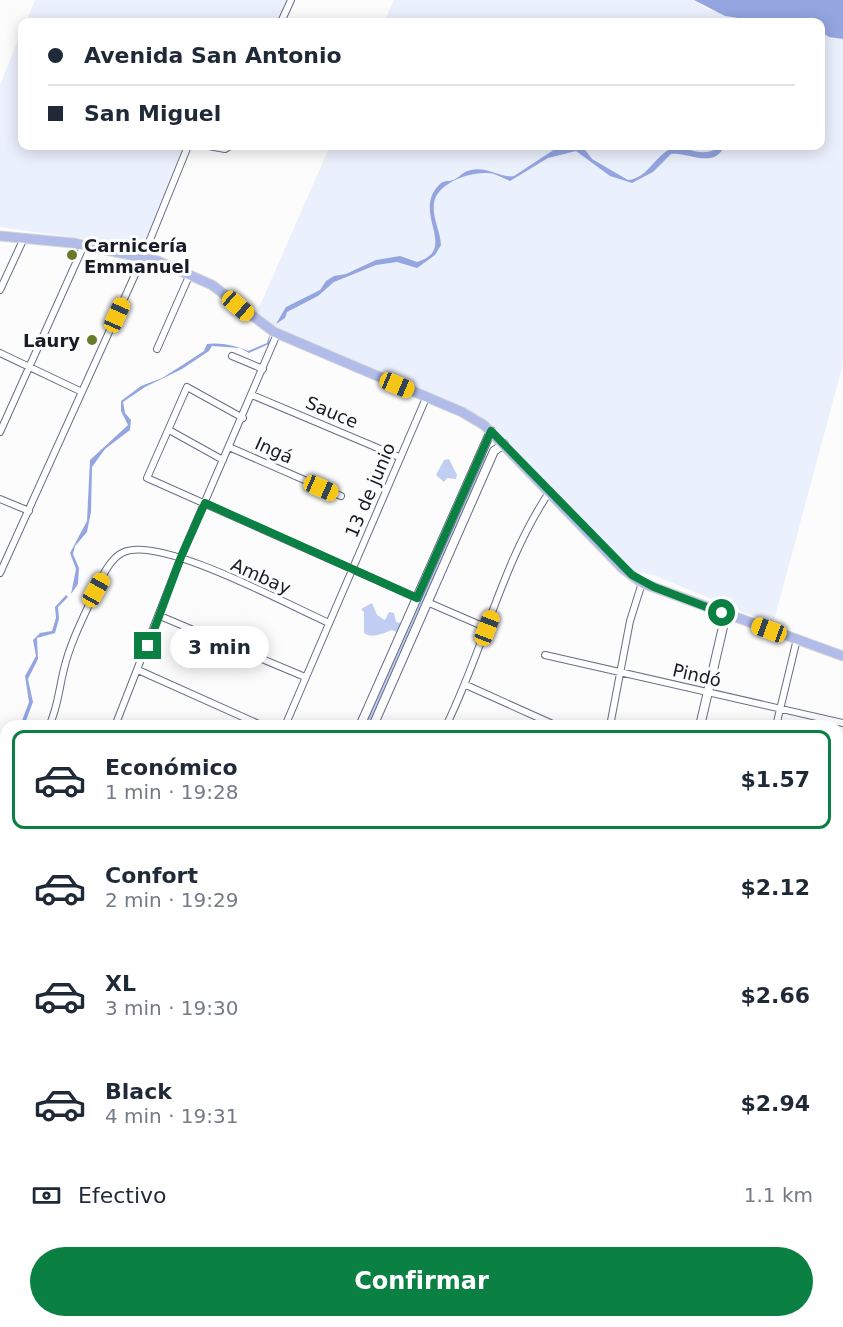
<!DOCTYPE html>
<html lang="es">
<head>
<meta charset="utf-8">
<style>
	body { margin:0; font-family:"DejaVu Sans",sans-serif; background:#f2f2f3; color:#1f2937; height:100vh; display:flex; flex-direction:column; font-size:22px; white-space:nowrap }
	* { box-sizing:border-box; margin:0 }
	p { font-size:20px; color:#747a83 }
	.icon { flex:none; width:33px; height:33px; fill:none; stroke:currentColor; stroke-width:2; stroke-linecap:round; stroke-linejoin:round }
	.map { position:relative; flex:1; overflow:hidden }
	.sheet { position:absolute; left:0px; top:720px; width:843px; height:608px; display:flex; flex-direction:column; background:#fff; border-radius:18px 18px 0 0; box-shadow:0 3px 15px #0003 }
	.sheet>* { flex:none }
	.top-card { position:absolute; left:18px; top:18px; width:807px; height:132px; border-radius:12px; box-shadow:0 3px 15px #0003; display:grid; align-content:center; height:132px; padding:0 30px; background:#fff }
	.end { position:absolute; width:27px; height:27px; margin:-14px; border:8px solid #0b8043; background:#fff; box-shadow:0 0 0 3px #fff }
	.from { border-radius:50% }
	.bubble { position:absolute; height:42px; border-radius:21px; background:#fff; box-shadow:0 3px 15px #0003; font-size:20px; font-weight:700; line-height:42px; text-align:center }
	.car { position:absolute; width:18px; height:36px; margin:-18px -9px; border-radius:8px; box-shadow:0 0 4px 2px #0007; background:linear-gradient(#f5c518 24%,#345 0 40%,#f5c518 0 76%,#345 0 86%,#f5c518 0) }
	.top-card b { display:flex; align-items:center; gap:21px; height:57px; font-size:22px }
	.top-card b+b { border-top:2px solid #e0e1e3 }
	.top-card i { width:15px; height:15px; background:#1f2937 }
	ul { padding:10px 0 0; list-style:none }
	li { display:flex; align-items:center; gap:18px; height:99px; margin:0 12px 9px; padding:0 18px; border:3px solid transparent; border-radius:12px }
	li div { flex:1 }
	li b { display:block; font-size:22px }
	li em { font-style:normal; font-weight:700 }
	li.current { border-color:#0b8043 }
	li>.icon { width:54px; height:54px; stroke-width:1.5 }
	.pay { display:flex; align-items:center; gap:15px; height:66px; padding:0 30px; font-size:22px }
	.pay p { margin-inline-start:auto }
	.cta { display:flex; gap:12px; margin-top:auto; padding:12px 30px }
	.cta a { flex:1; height:69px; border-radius:36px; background:#0b8043; color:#fff; font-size:24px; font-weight:700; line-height:69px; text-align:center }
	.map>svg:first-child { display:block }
	.built { fill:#ebf0fd }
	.green { fill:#c2cdf3 }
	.forest { fill:#b7c5f6 }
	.water { fill:#94a5e0 }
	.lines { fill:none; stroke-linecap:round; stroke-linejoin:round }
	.street-casing { stroke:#676e86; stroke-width:8 }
	.secondary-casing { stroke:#676e86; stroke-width:10 }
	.primary-casing { stroke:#d6d6d8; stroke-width:11 }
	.street { stroke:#fff; stroke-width:6 }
	.secondary { stroke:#fff; stroke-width:8 }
	.primary { stroke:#b1bce8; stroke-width:9 }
	.route { stroke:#0b8043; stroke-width:8 }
	.poi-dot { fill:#667a2a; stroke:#fbfcfb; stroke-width:2 }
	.labels { text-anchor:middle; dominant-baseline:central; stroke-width:6; stroke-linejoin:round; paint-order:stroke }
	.poi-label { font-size:18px; font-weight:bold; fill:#191c25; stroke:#fbfcfb; text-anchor:start }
	.street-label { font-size:18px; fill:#191c25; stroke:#fbfcfb }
</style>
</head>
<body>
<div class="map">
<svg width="843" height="1327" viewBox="0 0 843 1327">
	<rect width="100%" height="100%" fill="#fbfcfb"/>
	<path class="built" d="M35 0H288L277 22H26Z
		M394 0H694L707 9 745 19 757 18 773 22H384Z
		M22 30V146H187L145 248 0 227V85Z
		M821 31 829 37 843 39V364L773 624 653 575 632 571 567 509 503 438 484 422 252 318 261 303 330 146H820Z"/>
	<path class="green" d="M485 456 491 457 494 463 377 726H362L399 633 392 630C384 633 372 639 364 633V612L361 609 372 603 377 615 385 620 389 612 394 613 396 622 405 624 481 458Z
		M449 459 457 475 456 479 447 478 444 482 436 475 444 460Z
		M562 1322H609V1327H568Z"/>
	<path class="forest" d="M837 1273H843V1327H814V1322H837Z
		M666 1322H714L721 1327H665Z"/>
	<path class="water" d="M694 0H843V39L829 37 823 33 820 22H773L757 18 745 19 725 16Z
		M575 146 583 147 592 159 628 180C649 178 655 154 673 148 684 145 698 157 714 150L715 146H724C715 170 686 151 671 154L653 172 632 183 610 176 576 151 548 158 510 181C503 178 495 173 487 173 469 172 437 183 434 203 432 218 440 230 441 245L435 255 417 268 397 262 376 265 334 282 318 296 287 312 285 318 276 324 286 307 320 290 326 281 334 276 346 274 376 260 400 256 417 262C460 249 410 212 440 184 444 180 448 182 453 180 457 179 461 174 465 172 484 163 500 179 514 176L555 149Z
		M270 333 269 344 249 353 240 348 212 346 209 351 182 369 145 387 123 402 125 413 131 420 130 430 105 449 92 467 91 512 87 532 75 546 73 554 79 568 78 584 71 594 76 569 70 553 87 521 90 460 128 425 121 411V401L141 386 162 378 181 366 204 351 207 344C220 342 237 346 248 351L267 343Z
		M66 595 68 597 58 607 59 619 55 633 37 638 38 659 28 679 33 702 24 726H20L29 702 25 676 36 656 33 640 40 633 52 631 56 618 55 607Z"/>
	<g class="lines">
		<g class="street-casing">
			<path id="street" d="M281 22 291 0
				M209 146 225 149 230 146
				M0 290 24 238
				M157 349 190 274
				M0 353 82 392
				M232 356 263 369
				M252 395 399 457
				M243 418 187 387 147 478 417 598
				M169 430 223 460
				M0 432 84 245
				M229 447 341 496
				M0 499 29 511
				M0 573 143 257 188 146
				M427 602 487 628
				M160 616 305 677
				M545 655 843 723
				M138 670 263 726
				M466 685 557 726
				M49 726C58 708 59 688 64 669 70 643 84 616 95 592 100 579 111 557 124 552 162 536 288 605 329 623
				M115 726 181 557 277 334
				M285 726 426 398
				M446 726C484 649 502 562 550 491
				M610 726 630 621 642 583
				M776 726 797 639
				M837 800 843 801
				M0 821 6 808
				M837 859 843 831
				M0 1007 6 992
				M837 1074 843 1050
				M0 1075 6 1077
				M0 1139 6 1142
				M837 1181 843 1182
				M0 1201 6 1204
				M837 1247 843 1248
				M0 1270 6 1272
				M271 1322 283 1327
				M332 1322 336 1327
				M379 1322 383 1327
				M21 1327 23 1322
				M184 1327 186 1322
				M315 1327 317 1322
				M554 1327 556 1322
				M613 1327 615 1322
				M726 1327 727 1322
				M792 1327 794 1322"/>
		</g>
		<g class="secondary-casing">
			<path id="secondary" d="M360 726 491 431
				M373 726 494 451 504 444
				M700 726 726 614
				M837 890 843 891
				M96 1327 98 1322
				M108 1327 110 1322
				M481 1327 483 1322"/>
		</g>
		<g class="primary-casing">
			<path id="primary" d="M0 236 73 243 158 261 212 285 274 332 462 412 484 425 622 568 642 583 843 656"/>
		</g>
		<use href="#street" class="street"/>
		<use href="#secondary" class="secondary"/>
		<use href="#primary" class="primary"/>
	</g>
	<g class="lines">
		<path class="route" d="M148 646 181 557 205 503 417 598 491 431 632 575 654 587 722 613"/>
	</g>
	<g class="poi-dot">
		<circle cx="72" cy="255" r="6"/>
		<circle cx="92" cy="340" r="6"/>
	</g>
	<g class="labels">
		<g class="poi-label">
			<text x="84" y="245">Carnicería<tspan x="84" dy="21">Emmanuel</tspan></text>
			<text x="80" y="340" text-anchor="end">Laury</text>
		</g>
		<g class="street-label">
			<text transform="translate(332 412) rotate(23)">Sauce</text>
			<text transform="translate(274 450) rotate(24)">Ingá</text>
			<text transform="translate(370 490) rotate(-67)">13 de junio</text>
			<text transform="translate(261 576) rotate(24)">Ambay</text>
			<text transform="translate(697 675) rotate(13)">Pindó</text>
		</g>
	</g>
</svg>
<i class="end from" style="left:722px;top:613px"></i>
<i class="end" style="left:148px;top:646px"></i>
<div class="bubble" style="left:170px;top:626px;width:99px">3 min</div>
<i class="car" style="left:238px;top:306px;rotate:131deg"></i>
<i class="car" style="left:117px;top:315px;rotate:24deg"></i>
<i class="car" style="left:397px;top:385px;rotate:113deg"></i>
<i class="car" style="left:321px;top:488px;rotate:114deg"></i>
<i class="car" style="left:96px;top:590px;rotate:29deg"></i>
<i class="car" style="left:487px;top:628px;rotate:21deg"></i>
<i class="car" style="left:769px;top:630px;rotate:290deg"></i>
<div class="top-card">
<b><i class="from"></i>Avenida San Antonio</b>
<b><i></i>San Miguel</b>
</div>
<section class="sheet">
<ul>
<li class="current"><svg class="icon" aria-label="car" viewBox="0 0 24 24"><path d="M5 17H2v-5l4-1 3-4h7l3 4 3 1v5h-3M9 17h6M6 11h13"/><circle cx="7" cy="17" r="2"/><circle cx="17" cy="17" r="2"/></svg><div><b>Económico</b><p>1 min · 19:28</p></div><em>$1.57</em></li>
<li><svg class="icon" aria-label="car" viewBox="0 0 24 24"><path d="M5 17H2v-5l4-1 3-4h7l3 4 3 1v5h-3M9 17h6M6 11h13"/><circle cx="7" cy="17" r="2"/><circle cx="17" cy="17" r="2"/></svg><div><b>Confort</b><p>2 min · 19:29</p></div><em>$2.12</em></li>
<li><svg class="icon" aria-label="car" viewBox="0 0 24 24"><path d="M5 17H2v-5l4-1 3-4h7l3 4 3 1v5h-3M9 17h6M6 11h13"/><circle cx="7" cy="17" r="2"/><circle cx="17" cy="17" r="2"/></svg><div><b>XL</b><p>3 min · 19:30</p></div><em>$2.66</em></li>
<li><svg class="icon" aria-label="car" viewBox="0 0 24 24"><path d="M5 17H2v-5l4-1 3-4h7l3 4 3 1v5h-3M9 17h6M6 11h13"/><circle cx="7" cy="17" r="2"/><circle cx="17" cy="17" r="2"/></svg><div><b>Black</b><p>4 min · 19:31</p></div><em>$2.94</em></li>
</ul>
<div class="pay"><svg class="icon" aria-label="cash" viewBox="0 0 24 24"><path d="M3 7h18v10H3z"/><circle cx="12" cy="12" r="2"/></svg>Efectivo<p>1.1 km</p></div>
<div class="cta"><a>Confirmar</a></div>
</section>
</div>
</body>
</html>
